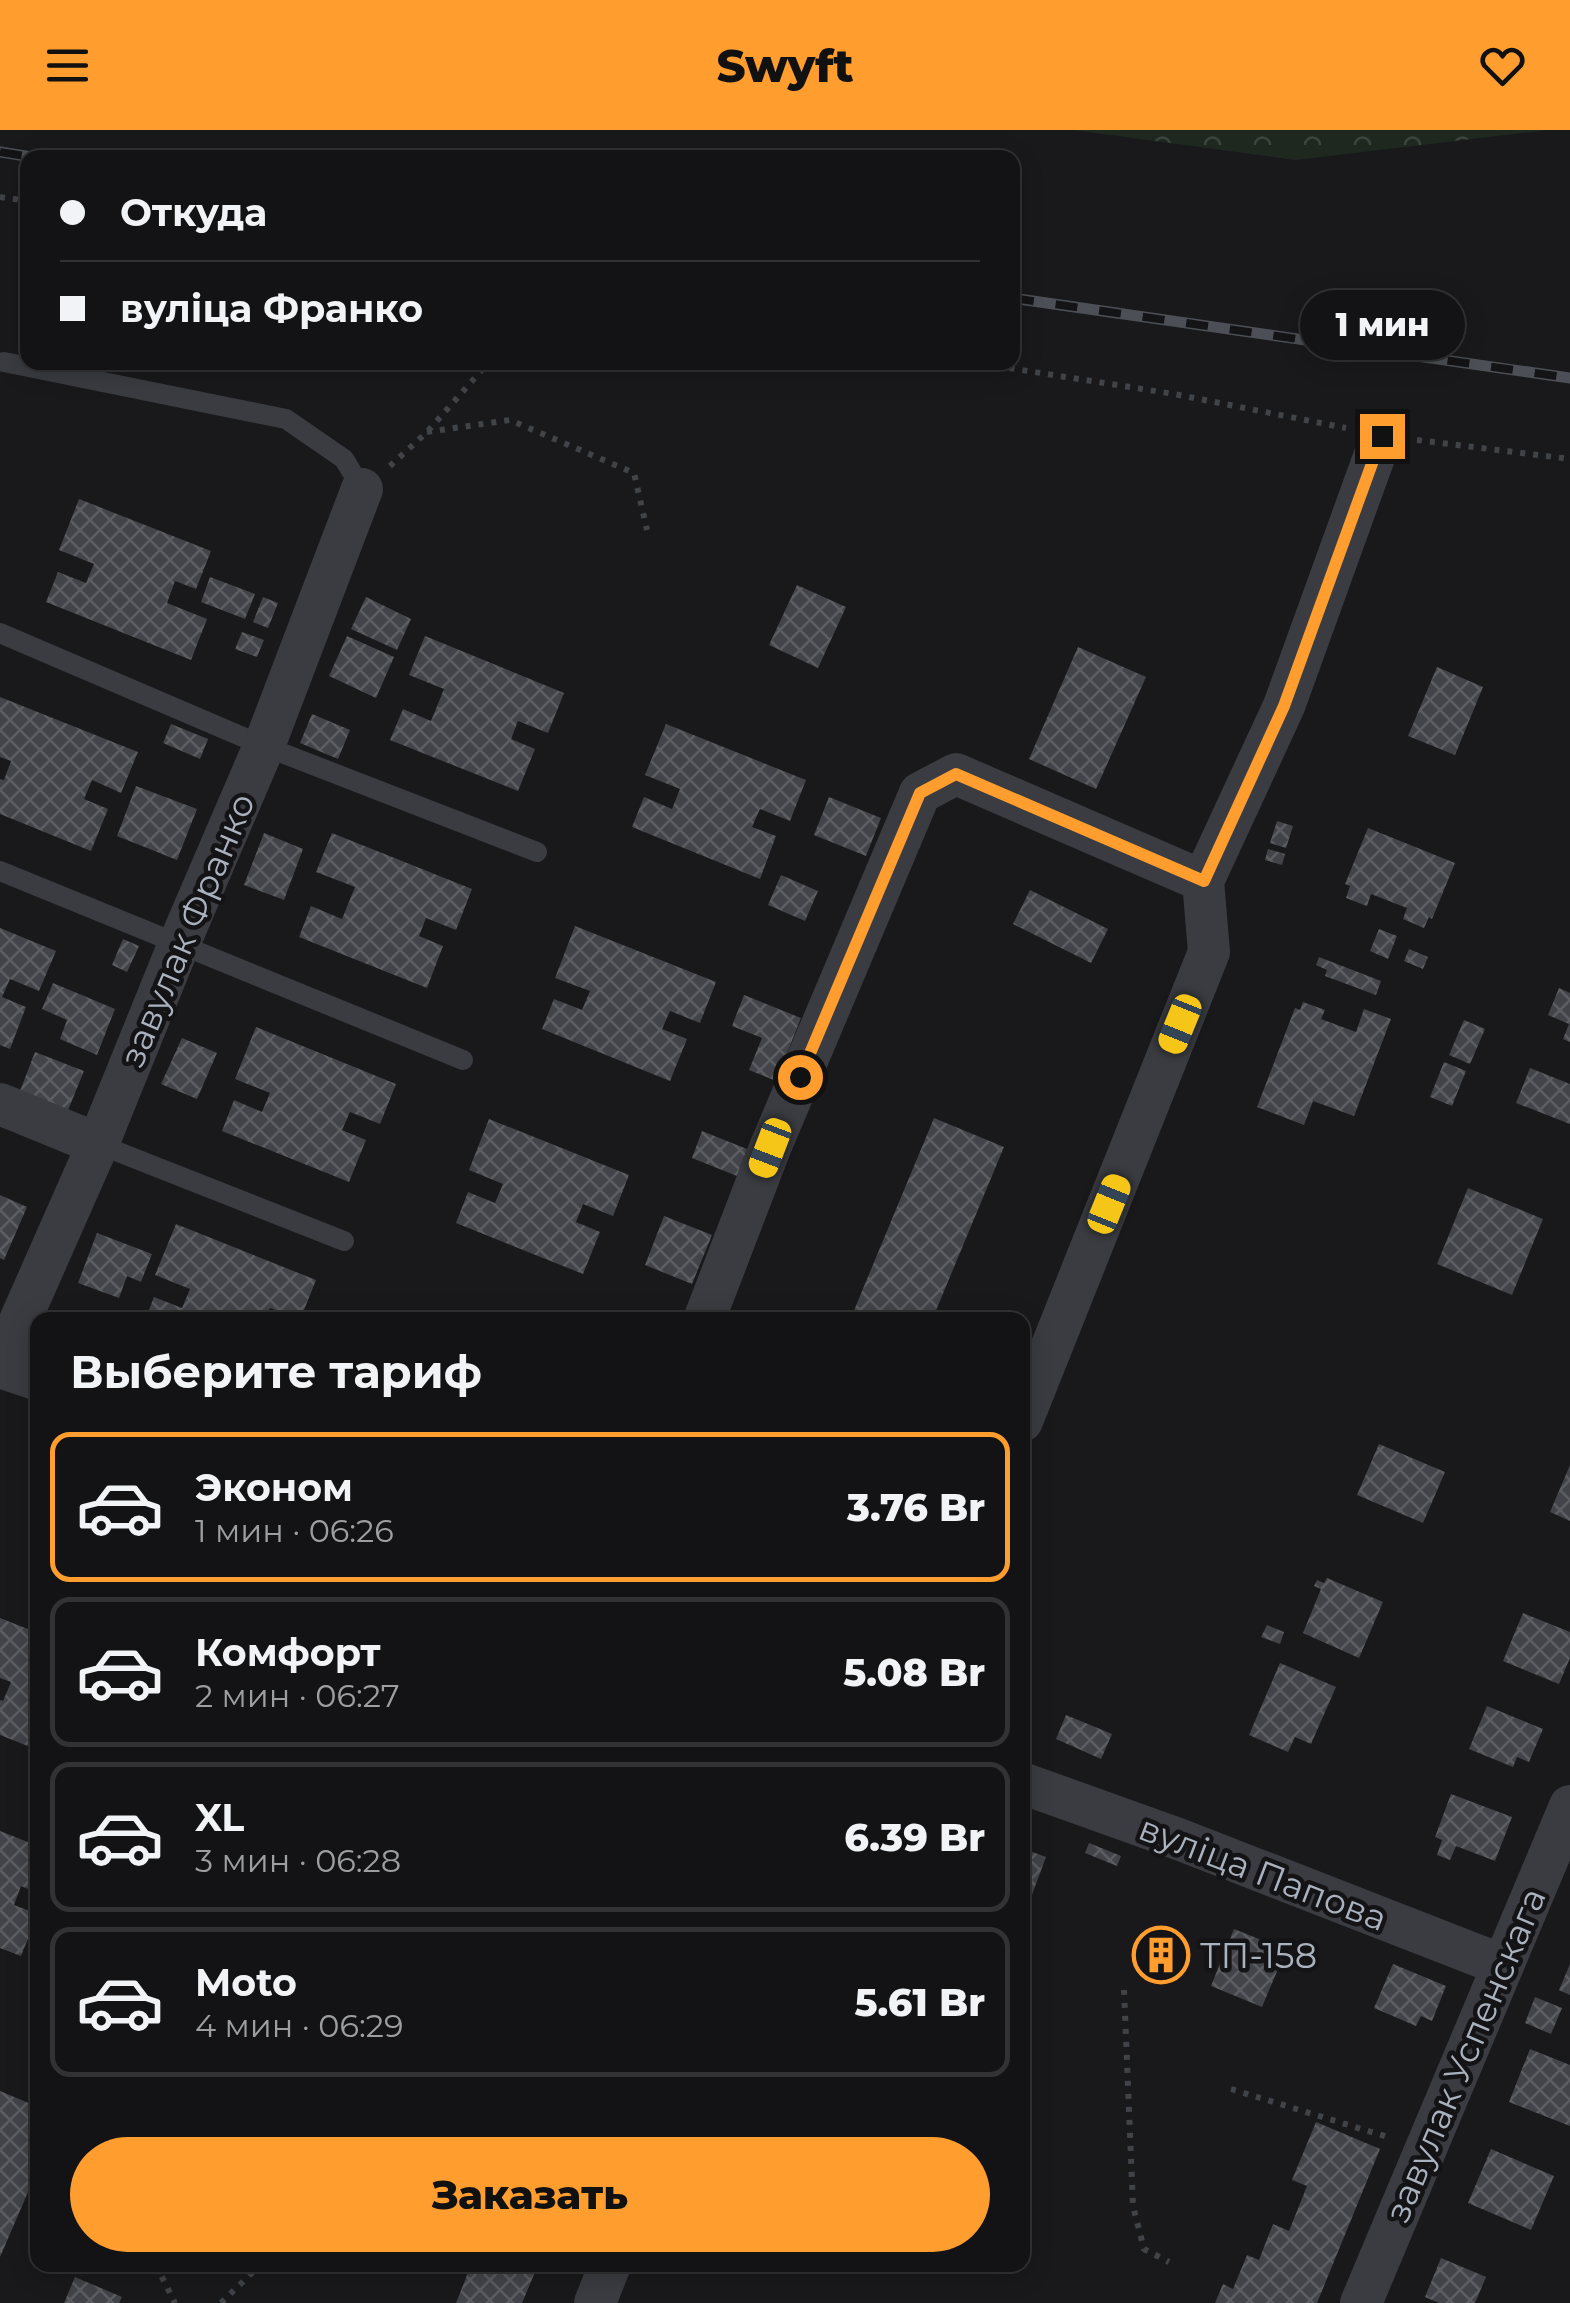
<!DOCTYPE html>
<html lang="ru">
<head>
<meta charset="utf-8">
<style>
	body { margin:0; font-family:Montserrat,sans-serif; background:#202022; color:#f1f3f6; height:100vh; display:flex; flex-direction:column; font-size:38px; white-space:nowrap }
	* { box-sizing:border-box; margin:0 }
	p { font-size:32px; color:#9d9ea0 }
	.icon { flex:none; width:55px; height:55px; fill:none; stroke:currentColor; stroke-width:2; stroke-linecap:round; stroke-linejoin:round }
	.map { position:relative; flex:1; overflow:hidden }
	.panel { position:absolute; left:30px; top:1182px; width:1000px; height:960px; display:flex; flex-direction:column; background:#131315; border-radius:20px; box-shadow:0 5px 25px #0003,0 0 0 2px #323234 }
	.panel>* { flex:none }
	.top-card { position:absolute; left:20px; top:20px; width:1000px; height:220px; border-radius:20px; box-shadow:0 5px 25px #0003,0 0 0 2px #323234; display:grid; align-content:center; height:220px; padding:0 40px; background:#131315 }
	.end { position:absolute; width:45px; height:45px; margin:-22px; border:12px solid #ff9d2e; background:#111; box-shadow:0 0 0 5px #111 }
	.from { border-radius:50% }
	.bubble { position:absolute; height:70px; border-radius:35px; background:#131315; box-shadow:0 5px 25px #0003,0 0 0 2px #323234; font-size:32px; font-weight:800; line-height:70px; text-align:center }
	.car { position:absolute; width:30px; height:60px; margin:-30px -15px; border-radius:12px; box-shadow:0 0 8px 2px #0007; background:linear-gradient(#f5c518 24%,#345 0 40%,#f5c518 0 76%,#345 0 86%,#f5c518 0) }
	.top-card b { display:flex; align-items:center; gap:35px; height:95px; font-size:38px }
	.top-card b+b { border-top:2px solid #323234 }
	.top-card i { width:25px; height:25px; background:#f1f3f6 }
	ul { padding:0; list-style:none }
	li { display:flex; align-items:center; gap:30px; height:150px; margin:0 20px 15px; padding:0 20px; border:5px solid #323234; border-radius:20px }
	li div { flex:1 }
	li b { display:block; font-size:38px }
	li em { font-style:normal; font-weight:800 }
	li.active { border-color:#ff9d2e }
	li>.icon { width:90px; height:90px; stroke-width:1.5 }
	h2 { padding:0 40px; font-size:45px; line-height:120px }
	.button { display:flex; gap:20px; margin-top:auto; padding:20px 40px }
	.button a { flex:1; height:115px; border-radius:60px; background:#ff9d2e; color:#111; font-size:40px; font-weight:800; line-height:115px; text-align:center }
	header { display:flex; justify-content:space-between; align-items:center; height:130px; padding:0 40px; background:#ff9d2e; color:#111; font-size:45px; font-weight:800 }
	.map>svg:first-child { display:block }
	.forest { fill:url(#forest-crowns) }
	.building { fill:url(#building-cross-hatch) }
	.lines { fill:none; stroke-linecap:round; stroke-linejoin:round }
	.path { stroke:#404348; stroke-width:6; stroke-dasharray:5 8; stroke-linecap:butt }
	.lane { stroke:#3a3c41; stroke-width:20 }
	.street { stroke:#3a3c41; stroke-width:42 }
	.rail-casing { stroke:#4c5056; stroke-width:11 }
	.rail { stroke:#141417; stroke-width:8; stroke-dasharray:22; stroke-linecap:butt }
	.route { stroke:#ff9d2e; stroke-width:12 }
	.labels { text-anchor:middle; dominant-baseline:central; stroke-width:9; stroke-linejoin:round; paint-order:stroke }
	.street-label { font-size:35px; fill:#aab2bd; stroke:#141417 }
	.poi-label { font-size:35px; fill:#aab2bd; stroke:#141417; text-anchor:start }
</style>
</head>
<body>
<header><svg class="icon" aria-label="menu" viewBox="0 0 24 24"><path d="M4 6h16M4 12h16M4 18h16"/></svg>Swyft<svg class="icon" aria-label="heart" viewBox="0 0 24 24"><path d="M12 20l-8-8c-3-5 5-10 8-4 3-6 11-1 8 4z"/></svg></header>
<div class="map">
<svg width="1570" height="2173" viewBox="0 0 1570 2173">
	<defs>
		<pattern id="forest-crowns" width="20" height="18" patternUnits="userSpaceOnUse" patternTransform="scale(2.5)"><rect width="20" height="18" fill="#1e281e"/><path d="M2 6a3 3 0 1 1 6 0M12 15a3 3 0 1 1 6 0" fill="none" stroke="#3c453d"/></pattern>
		<pattern id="building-cross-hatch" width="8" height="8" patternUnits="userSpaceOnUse" patternTransform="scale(2.5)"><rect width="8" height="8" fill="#434449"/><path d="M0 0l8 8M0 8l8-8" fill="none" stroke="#5b5d61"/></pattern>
	</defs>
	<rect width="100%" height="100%" fill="#19191c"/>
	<path class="forest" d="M1074 0H1547L1296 30Z"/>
	<path class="building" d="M79 369 211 421 196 459 175 451 167 473 207 489 191 530 46 472 58 442 86 453 94 434 59 420Z
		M210 447 255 464 245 489 201 472Z
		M797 455 846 477 818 538 769 515Z
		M263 467 278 473 268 498 253 492Z
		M366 467 411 489 397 520 351 499Z
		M242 502 264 510 257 527 235 519Z
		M347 506 394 527 376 568 329 546Z
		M425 506 564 563 548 603 518 591 511 609 535 619 518 661 390 610 403 579 431 591 444 559 409 545Z
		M1078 517 1146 547 1096 659 1029 629Z
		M1437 537 1483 557 1455 625 1408 606Z
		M0 567 138 622 121 663 92 650 84 669 108 679 91 721 0 684V649L4 650 11 631 0 627Z
		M312 584 350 600 338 629 300 613Z
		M171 594 208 609 200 629 163 613Z
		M666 594 806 650 790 691 760 679 752 697 776 706 760 749 632 697 644 667 672 679 680 659 645 645Z
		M136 656 197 679 177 730 117 706Z
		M829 667 881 688 866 726 814 705Z
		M1277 691 1293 696 1286 718 1270 713Z
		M1368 698 1455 733 1432 789 1429 787 1424 798 1403 789 1407 778 1371 764 1367 776 1346 768 1350 756 1345 754Z
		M264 703 303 719 284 770 244 755Z
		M332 703 472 759 456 800 426 788 419 806 443 816 427 858 299 807 311 776 342 789 355 757 316 742Z
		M1268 719 1285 724 1282 735 1265 730Z
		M781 745 818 761 805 791 768 775Z
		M1030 760 1108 799 1091 833 1013 794Z
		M575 796 716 852 700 893 670 881 662 899 687 909 670 951 542 899 554 869 582 880 590 861 555 848Z
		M0 798 56 821 39 861 10 849 2 867 26 877 10 919 0 915Z
		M1379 799 1397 806 1388 829 1370 821Z
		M123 809 139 816 127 842 112 835Z
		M1409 819 1428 827 1423 839 1404 831Z
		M1319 827 1381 851 1376 865 1325 846 1327 840 1316 835Z
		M53 853 115 879 97 925 60 909 67 890 42 879Z
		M1559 858 1570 863V912L1563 909 1569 894 1548 885Z
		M744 865 801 888 776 951 749 940 762 908 732 896Z
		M1303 872 1325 880 1321 889 1356 902 1364 879 1391 889 1354 986 1313 971 1304 995 1257 977 1295 878 1300 880Z
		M1464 890 1485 899 1470 934 1449 925Z
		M256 897 396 954 380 994 350 982 342 1000 366 1010 349 1052 222 1001 234 970 262 982 270 963 235 949Z
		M182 908 217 923 197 969 161 954Z
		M35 922 84 941 66 985 18 966Z
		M1444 932 1466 941 1452 976 1430 967Z
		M1530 938 1570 954V994L1516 973Z
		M934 988 1004 1017 932 1190H850Z
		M489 989 629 1045 613 1086 583 1074 576 1092 600 1102 583 1144 456 1093 468 1062 495 1073 503 1054 469 1040Z
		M702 1001 747 1019 737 1046 692 1028Z
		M1468 1058 1543 1089 1512 1165 1437 1134Z
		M0 1065 27 1077 4 1130 0 1128Z
		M664 1086 712 1105 692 1154 645 1135Z
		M176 1094 316 1150 300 1190 270 1178 265 1190H145L154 1167 182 1178 190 1159 155 1145Z
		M97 1103 152 1124 141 1152 127 1146 119 1168 78 1153Z
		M1379 1314 1445 1342 1423 1393 1357 1365Z
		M1570 1335V1391L1550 1382Z
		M1327 1448 1383 1472 1359 1528 1303 1503 1321 1459 1314 1456 1317 1450 1324 1453Z
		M1523 1483 1570 1502V1528L1559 1554 1503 1531Z
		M0 1488 38 1503V1620L0 1605V1570L3 1571 11 1552 0 1548Z
		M1267 1495 1284 1502 1280 1514 1261 1507Z
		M1280 1533 1336 1557 1311 1614 1295 1607 1288 1622 1249 1605Z
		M1487 1576 1543 1599 1529 1632 1517 1627 1513 1637 1469 1619Z
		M1066 1585 1112 1604 1101 1629 1056 1609Z
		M1451 1664 1512 1687 1495 1731 1456 1716 1450 1730 1437 1725 1442 1710 1435 1707Z
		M0 1701 38 1716V1763L21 1756 14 1775 38 1784 21 1826 0 1818Z
		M1089 1713 1121 1726 1117 1736 1085 1723Z
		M1022 1718 1046 1727 1023 1789H1022Z
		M1234 1799 1286 1820 1262 1877 1211 1856Z
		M1150 1806 1182 1815 1173 1845 1141 1836Z
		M1393 1834 1446 1856 1432 1891 1421 1886 1416 1896 1374 1878Z
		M1570 1834V1865L1559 1860Z
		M1535 1867 1562 1878 1551 1904 1525 1893Z
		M1530 1919 1570 1935V1996L1509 1972Z
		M0 1961 38 1977V2039L0 2127Z
		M1316 1992 1380 2019 1317 2173H1215L1223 2154 1233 2159 1247 2125 1259 2130 1273 2094 1289 2101 1307 2056 1292 2050Z
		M1491 2019 1554 2046 1531 2100 1468 2073Z
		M1441 2128 1486 2147 1475 2173H1439L1425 2167Z
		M471 2135H538L522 2173H456Z
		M75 2147 122 2167 119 2173H64Z"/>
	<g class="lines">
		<path class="path" d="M0 67 28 71
			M971 232 1174 264 1346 298
			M427 302 510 290 634 343 647 400
			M1417 310 1570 329
			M390 336 427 302 489 232
			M1124 1860 1133 2076 1144 2119 1169 2132
			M1231 1959 1391 2008
			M156 2135 175 2173
			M221 2173 260 2135"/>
		<path class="lane" d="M4 232 286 289 344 329 362 359
			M0 503 264 616 537 722
			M0 741 463 930
			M98 1014 344 1111"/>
		<path class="street" d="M0 974 98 1014
			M704 1190 770 1018 920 663 956 644 1203 751
			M0 1236 98 1014 179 814 264 616 362 359
			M0 1237 38 1250
			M1022 1291 1209 822 1203 751 1284 576 1382 305
			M1022 1653 1181 1710 1502 1835
			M595 2173 610 2135
			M1361 2173 1570 1676"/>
		<g class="rail-casing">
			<path id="rail" d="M0 22 38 28
				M1012 168 1570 248"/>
		</g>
		<use href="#rail" class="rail"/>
	</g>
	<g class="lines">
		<path class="route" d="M800 947 920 663 956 644 1204 751 1284 576 1382 306"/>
	</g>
	<defs>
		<g id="building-ring" transform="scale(2.875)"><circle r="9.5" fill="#141417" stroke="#ff9d2e" stroke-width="1.5"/><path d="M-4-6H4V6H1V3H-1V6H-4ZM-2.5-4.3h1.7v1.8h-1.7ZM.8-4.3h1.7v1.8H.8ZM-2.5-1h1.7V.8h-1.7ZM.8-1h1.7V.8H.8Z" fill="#ff9d2e"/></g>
	</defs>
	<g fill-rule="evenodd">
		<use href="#building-ring" x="1161" y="1825"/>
	</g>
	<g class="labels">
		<g class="street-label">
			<text transform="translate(187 800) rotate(-67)">завулак Франко</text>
			<text transform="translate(1263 1743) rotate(21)">вуліца Папова</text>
			<text transform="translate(1465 1925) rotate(-67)">завулак Успенскага</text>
		</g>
		<g class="poi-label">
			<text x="1200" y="1825">ТП-158</text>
		</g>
	</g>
</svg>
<i class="end from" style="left:800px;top:947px"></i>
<i class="end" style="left:1382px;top:306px"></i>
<div class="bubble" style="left:1300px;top:160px;width:165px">1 мин</div>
<i class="car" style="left:1180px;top:894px;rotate:202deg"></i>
<i class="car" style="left:770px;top:1018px;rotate:201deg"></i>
<i class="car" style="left:1109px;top:1074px;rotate:22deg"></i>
<div class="top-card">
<b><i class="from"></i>Откуда</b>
<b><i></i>вуліца Франко</b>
</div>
<section class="panel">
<h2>Выберите тариф</h2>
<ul>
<li class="active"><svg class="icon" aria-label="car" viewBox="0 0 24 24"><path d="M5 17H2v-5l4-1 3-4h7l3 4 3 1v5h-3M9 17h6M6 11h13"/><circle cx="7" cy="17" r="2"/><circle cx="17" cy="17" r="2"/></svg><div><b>Эконом</b><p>1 мин · 06:26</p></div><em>3.76 Br</em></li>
<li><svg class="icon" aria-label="car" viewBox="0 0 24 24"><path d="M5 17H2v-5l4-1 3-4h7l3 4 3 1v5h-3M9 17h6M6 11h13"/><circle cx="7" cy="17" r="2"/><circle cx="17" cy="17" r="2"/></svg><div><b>Комфорт</b><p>2 мин · 06:27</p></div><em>5.08 Br</em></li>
<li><svg class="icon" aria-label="car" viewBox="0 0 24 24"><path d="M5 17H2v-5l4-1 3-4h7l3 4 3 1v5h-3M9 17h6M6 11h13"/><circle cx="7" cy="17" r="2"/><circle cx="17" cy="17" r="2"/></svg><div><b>XL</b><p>3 мин · 06:28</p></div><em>6.39 Br</em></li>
<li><svg class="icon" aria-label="car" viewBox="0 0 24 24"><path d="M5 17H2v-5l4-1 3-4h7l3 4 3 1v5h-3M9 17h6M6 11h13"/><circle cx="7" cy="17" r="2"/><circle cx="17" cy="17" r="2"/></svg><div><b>Moto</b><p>4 мин · 06:29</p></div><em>5.61 Br</em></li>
</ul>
<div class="button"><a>Заказать</a></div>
</section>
</div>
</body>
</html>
